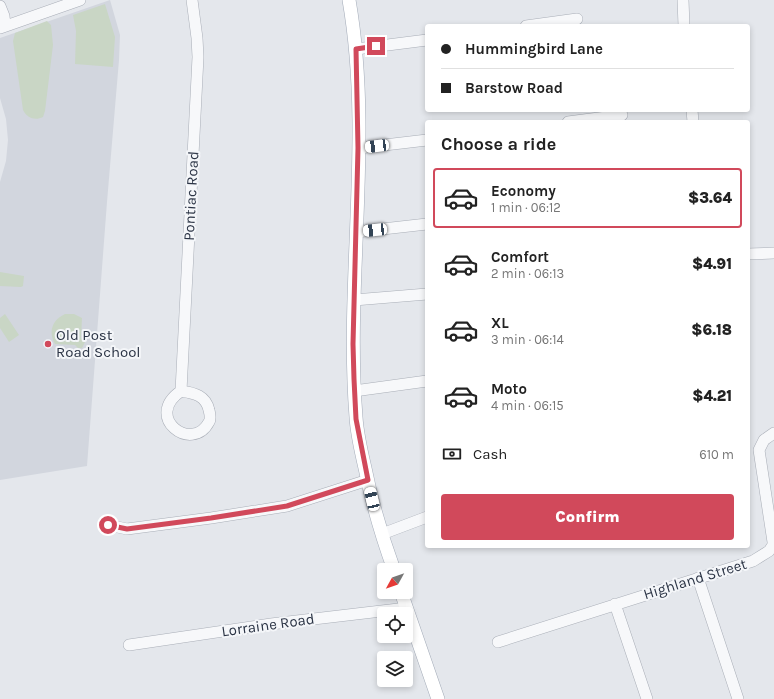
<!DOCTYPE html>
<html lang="en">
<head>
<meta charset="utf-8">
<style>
	body { margin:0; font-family:Karla,sans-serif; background:#f6f6f6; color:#222; height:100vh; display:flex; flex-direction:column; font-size:15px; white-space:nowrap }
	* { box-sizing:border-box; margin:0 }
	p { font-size:13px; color:#767676 }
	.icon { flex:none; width:22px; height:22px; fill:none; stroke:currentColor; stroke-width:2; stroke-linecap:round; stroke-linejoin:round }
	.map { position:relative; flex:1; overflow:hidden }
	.details { position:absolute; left:425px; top:120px; width:325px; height:428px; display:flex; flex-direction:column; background:#fff; border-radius:4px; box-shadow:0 2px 6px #0003 }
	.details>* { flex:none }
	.top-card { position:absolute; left:425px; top:24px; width:325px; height:88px; border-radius:4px; box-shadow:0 2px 6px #0003; display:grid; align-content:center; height:88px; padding:0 16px; background:#fff }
	.needle { width:26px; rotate:230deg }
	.fabs { position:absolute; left:377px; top:563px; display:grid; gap:8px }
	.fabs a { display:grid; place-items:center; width:36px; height:36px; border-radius:4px; background:#fff; box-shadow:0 2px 6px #0003; font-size:20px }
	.end { position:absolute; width:18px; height:18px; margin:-9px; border:5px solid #d1495b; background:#fff; box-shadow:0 0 0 2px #fff }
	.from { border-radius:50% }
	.car { position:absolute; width:12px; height:24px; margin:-12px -6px; border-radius:5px; box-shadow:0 0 3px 1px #0007; background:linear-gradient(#fff 24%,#345 0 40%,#fff 0 76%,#345 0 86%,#fff 0) }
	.top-card b { display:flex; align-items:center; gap:14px; height:38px; font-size:15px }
	.top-card b+b { border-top:1px solid #e0e0e0 }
	.top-card i { width:10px; height:10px; background:#222 }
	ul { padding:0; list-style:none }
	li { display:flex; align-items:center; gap:12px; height:60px; margin:0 8px 6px; padding:0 8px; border:2px solid transparent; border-radius:4px }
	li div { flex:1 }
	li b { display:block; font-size:15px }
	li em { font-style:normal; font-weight:800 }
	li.on { border-color:#d1495b }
	li>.icon { width:36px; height:36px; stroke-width:1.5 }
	h2 { padding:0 16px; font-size:18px; line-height:48px }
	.pay { display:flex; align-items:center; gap:10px; height:44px; padding:0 16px; font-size:15px }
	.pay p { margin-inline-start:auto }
	.primary-button { display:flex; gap:8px; margin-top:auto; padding:8px 16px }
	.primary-button a { flex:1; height:46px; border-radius:4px; background:#d1495b; color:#fff; font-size:16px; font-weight:800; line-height:46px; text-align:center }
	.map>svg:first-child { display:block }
	.built { fill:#d2d6de }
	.green { fill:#c9d6c5 }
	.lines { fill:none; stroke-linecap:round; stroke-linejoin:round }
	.minor-casing { stroke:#a9aeb7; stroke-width:12 }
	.major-casing { stroke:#a3abb8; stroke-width:14 }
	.minor { stroke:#f7f8fa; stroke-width:11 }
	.major { stroke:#fff; stroke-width:13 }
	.route { stroke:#d1495b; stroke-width:5 }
	.poi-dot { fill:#d1495b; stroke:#f4f6f9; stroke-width:1.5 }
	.labels { text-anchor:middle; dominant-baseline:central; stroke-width:4; stroke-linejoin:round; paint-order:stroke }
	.street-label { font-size:15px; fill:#2b3445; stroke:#f4f6f9 }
	.poi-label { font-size:15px; fill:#2b3445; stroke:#f4f6f9; text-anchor:start }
</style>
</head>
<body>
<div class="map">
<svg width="774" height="699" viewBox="0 0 774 699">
	<rect width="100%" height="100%" fill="#e4e7ec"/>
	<path class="built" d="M110 0 120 35 119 60 107 202 87 466 0 480V182L6 161 8 140 6 119 0 98V38Z"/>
	<path class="green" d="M105 4 115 37 113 67 75 64 76 31 73 15Z
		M47 21 51 25 53 45 45 111 43 117C35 121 27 118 23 110L13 41 15 33Z
		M0 272 24 276 23 286 21 287 0 286Z
		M5 314 19 335 9 342 0 328V318Z
		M65 314H74L82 318 81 338 85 342 82 348H78L75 345 55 344C48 332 52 320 65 314Z"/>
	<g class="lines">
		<g class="minor-casing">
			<path id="minor" d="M683 0 684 26
				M0 6 4 16 5 26
				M526 26 577 19
				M0 28 80 0
				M356 49 427 40
				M692 110 693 122
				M568 122 622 115
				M359 148 427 140
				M356 232 427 224
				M748 254 774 253
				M354 300 427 294
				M181 391 198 57 197 38 192 0
				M181 391C195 393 206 396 209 410 210 414 211 419 209 422 192 454 143 417 181 391Z
				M354 391 427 381
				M108 525 127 529 211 518 287 506 368 480
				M382 534 427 517
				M698 578 738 699
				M615 604 647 699
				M498 642 753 561 769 551 773 545V542L759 450 764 440 774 433
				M129 645 271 624 407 608"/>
		</g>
		<g class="major-casing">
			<path id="major" d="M349 0C373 138 345 279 356 417 357 434 361 451 365 468 372 503 382 537 394 570
				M401 592 438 699"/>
		</g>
		<use href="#minor" class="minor"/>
		<use href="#major" class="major"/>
	</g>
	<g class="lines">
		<path class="route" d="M108 525 127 529 211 518 287 506 368 480 356 419 354 379 353 344 358 148 356 49 376 46"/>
	</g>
	<circle class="poi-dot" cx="48" cy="344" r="4"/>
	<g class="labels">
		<g class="street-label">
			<text transform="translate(191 196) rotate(-87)">Pontiac Road</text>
			<text transform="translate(695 579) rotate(-17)">Highland Street</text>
			<text transform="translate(268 625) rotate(-8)">Lorraine Road</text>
		</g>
		<g class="poi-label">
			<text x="56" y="335">Old Post<tspan x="56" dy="17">Road School</tspan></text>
		</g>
	</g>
</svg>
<div class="fabs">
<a><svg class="needle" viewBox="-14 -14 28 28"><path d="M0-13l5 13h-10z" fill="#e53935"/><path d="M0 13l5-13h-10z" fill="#767676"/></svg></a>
<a><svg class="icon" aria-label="locate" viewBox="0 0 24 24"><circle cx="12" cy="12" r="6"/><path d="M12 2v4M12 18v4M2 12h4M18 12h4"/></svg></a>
<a><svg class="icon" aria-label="layers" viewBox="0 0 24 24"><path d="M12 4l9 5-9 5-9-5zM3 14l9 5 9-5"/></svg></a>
</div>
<i class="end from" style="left:108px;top:525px"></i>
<i class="end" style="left:376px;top:46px"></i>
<i class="car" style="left:377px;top:146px;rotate:263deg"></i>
<i class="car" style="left:375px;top:230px;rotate:264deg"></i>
<i class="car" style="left:372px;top:499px;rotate:347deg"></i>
<div class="top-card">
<b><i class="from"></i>Hummingbird Lane</b>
<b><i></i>Barstow Road</b>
</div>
<section class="details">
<h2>Choose a ride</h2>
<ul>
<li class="on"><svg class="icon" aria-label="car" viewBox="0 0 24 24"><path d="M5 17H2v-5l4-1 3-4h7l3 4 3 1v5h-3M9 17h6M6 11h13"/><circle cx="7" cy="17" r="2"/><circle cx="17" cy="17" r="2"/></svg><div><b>Economy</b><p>1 min · 06:12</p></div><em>$3.64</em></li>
<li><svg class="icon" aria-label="car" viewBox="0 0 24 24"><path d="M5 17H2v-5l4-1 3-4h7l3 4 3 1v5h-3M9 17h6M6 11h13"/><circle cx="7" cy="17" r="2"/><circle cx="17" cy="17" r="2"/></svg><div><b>Comfort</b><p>2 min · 06:13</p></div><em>$4.91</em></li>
<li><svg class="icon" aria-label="car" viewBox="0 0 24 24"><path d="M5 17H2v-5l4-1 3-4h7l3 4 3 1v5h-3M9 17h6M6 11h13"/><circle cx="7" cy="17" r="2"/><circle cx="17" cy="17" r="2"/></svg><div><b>XL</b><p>3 min · 06:14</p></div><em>$6.18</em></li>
<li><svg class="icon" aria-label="car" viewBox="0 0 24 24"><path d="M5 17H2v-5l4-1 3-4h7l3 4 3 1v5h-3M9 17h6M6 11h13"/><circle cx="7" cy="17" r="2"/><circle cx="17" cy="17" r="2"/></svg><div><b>Moto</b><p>4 min · 06:15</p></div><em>$4.21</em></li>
</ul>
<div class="pay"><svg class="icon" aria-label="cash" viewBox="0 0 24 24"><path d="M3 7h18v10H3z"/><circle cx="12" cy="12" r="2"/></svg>Cash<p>610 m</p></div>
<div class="primary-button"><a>Confirm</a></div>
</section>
</div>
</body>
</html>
